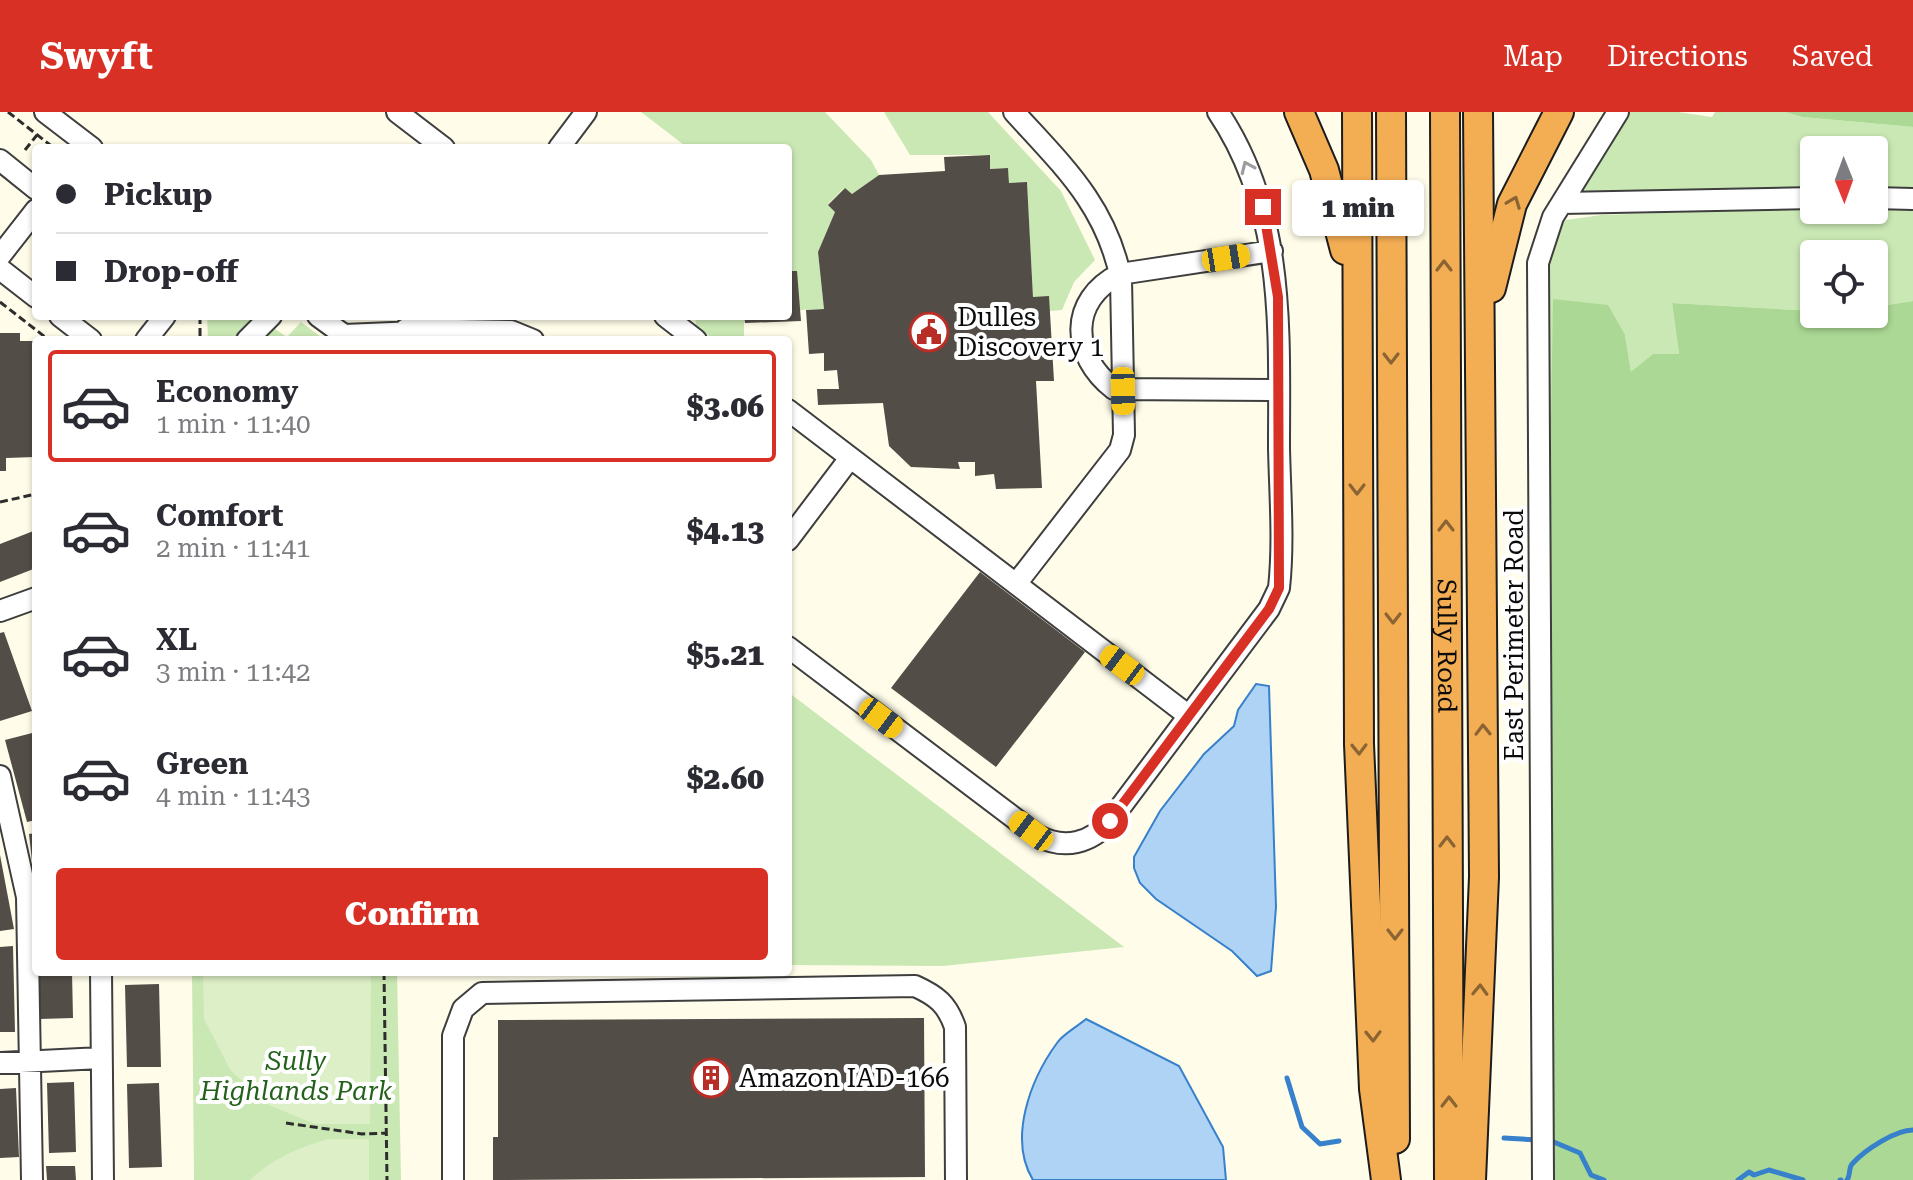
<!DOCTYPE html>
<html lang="en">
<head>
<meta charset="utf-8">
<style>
	body { margin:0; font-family:"Roboto Serif",serif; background:#f2f2f3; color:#2b2b33; height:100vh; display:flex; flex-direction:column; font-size:30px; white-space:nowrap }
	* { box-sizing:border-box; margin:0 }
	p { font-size:26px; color:#7c7c81 }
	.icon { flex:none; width:44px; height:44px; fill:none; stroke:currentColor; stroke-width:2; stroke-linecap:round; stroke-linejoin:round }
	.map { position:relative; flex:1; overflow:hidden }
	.sheet { position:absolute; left:32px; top:224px; width:760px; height:640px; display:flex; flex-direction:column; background:#fff; border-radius:8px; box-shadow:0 2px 6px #0004 }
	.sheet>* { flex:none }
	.hud { position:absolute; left:32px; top:32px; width:760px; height:176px; border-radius:8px; box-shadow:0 2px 6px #0004; display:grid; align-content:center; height:176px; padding:0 24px; background:#fff }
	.needle { width:52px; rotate:179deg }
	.buttons { position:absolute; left:1800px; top:24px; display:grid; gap:16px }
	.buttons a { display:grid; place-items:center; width:88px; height:88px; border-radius:8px; background:#fff; box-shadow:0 2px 6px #0004; font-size:40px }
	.end { position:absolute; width:36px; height:36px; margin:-18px; border:10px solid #d93025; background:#fff; box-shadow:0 0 0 4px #fff }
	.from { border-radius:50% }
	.bubble { position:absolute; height:56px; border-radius:8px; background:#fff; box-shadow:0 2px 6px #0004; font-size:26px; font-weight:800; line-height:56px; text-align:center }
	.car { position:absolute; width:24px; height:48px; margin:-24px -12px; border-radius:10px; box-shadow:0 0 6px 2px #0007; background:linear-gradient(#f5c518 24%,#345 0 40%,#f5c518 0 76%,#345 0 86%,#f5c518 0) }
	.hud b { display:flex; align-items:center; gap:28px; height:76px; font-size:30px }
	.hud b+b { border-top:2px solid #e1e1e2 }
	.hud i { width:20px; height:20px; background:#2b2b33 }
	ul { padding:14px 0 0; list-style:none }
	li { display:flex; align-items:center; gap:24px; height:112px; margin:0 16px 12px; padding:0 8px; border:4px solid transparent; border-radius:8px }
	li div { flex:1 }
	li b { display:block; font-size:30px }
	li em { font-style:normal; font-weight:800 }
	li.active { border-color:#d93025 }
	li>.icon { width:72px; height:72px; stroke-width:1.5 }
	.button { display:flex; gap:16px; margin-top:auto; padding:16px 24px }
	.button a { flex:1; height:92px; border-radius:8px; background:#d93025; color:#fff; font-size:32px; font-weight:800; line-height:92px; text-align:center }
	header { display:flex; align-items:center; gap:48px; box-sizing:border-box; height:112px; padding:0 40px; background:#d93025; color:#fff }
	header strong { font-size:38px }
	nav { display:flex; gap:44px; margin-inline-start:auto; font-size:28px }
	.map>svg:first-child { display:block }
	.green { fill:#cae8b4 }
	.forest { fill:#abd894 }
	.pitch { fill:#ddefc6 }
	.water { fill:#afd3f5; stroke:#3780cb; stroke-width:2 }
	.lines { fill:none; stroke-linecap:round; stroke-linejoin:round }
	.stream { stroke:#3780cb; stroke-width:5 }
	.building { fill:#534d48 }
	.minor-casing { stroke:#3e3e3e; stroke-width:24 }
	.highway-casing { stroke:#1c1c1c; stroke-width:32 }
	.path { stroke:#2d2d2d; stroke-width:3; stroke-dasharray:8 4; stroke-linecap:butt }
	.minor { stroke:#fff; stroke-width:20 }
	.highway { stroke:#f3ad53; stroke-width:28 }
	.oneway { stroke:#9d9d9d }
	.oneway2 { stroke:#8b6433 }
	.route { stroke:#d93025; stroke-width:10 }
	.labels { text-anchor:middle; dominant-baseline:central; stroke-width:8; stroke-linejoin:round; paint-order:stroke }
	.poi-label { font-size:26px; fill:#0b0b0b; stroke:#fff; text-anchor:start }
	.street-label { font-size:26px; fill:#0b0b0b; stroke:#fff }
	.park-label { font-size:26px; font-style:italic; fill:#24611d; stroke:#fff }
</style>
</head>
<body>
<header>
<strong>Swyft</strong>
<nav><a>Map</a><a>Directions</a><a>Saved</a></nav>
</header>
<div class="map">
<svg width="1913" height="1068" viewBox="0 0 1913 1068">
	<rect width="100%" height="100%" fill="#fffde9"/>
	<path class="green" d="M641 0H825L871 48 879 63 852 82 844 76 828 92 835 100 818 140 824 197 799 198 788 159V36H688Z
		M884 0H988L1061 79 1095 148 1074 170 1062 198 1050 199 1033 185 1027 70 1009 71 1008 56 990 57 989 43H910Z
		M1627 0H1678L1712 5 1715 0H1785L1802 5 1913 15V77H1874V38H1814V77L1582 81 1581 69Z
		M1814 96 1913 97V189L1874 195V142H1814V199L1672 191 1679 242 1631 261 1625 223 1547 551 1543 179 1554 120 1566 108 1601 103Z
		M207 204H255L287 225 301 210 325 228H208Z
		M695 204H744V228H714L696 213Z
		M788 580 1124 835 943 854 788 853Z
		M192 860H397L401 1068H194Z"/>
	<path class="forest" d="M1785 0H1913V15L1802 5Z
		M1553 187 1608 193 1625 223 1631 260 1653 242H1679L1672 191 1814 199V202H1874V195L1913 189V1068H1551L1547 551Z"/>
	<path class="pitch" d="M203 860H365L371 865 370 1012H315L269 993 231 959 204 907Z
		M328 1027H369V1068H250C273 1046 298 1036 328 1027Z"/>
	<path class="water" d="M1256 572 1269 574 1276 795 1271 859 1257 864 1232 839 1156 787 1140 771 1134 756V745L1160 699 1204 642 1234 614 1238 598Z
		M1086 907 1179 954 1223 1035 1226 1068H1033C1008 1027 1030 968 1057 931 1063 922 1077 915 1086 907Z"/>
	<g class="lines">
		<path class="stream" d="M1287 966 1302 1015 1320 1032 1339 1029
			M1504 1026 1537 1028
			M1549 1028 1580 1041 1591 1063 1604 1068
			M1738 1068 1749 1060 1754 1063 1769 1058 1803 1068
			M1840 1068H1841
			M1847 1068C1851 1063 1848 1055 1853 1051 1865 1038 1895 1018 1913 1018"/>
	</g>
	<path class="building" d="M990 43V57L1008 56 1009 71 1027 70 1033 185 1049 184 1054 269H1036L1042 376 996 377 994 362 975 364V350H958L960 357 911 355 889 334 883 291 818 293 817 277H839L837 258 824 259V241L809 242 806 198 824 197 818 140 835 100 828 93 845 76 852 82 879 63 945 59 944 45Z
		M788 159H797L801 209 745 211 744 204H788Z
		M0 221H20V229H35V345L6 346V359H0Z
		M36 418V456L0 470V432Z
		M980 460 1085 540 996 655 891 576Z
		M4 520 32 599 0 609V521Z
		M36 620V708L27 710 5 628Z
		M36 721V766L34 767 29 722Z
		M0 743 14 817 0 819Z
		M13 834 15 920H0V835Z
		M39 860H72L73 906 40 907Z
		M159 872 161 955H127L125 873Z
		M924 906 925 1065 493 1068V1025H498V908Z
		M74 970 76 1040 49 1041 47 971Z
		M159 971 162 1055 129 1056 127 972Z
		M16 976 19 1045 0 1046V977Z
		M46 1054H75L76 1068H47Z"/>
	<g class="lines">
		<g class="minor-casing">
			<path id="minor" d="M45 0 92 36
				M397 0 444 36
				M1014 0C1063 54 1106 93 1121 167L1124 323 1120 338 1016 472
				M559 36 586 0
				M0 48 36 77
				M1874 86 1913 87
				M1562 91 1814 86
				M1272 139 1120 162C1068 188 1071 244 1114 277L1279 278
				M0 144 36 98
				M0 157 36 185
				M60 204 91 228
				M318 204 344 223 355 225
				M665 204 696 228
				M406 217 511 219 533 228
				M344 223 416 220
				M146 228 165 204
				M247 228 271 204
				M788 298 1189 604
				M788 428 850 346
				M0 499 36 486
				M788 535 1038 724C1065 738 1091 731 1110 709L1269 497 1279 476C1284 430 1280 382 1279 336 1279 219 1286 101 1218 0
				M0 664 27 785 32 1068
				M101 860 103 1068
				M0 951 101 946
				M453 1068V924L463 897 482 881 915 874C937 884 947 892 955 915L956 1068
				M1543 1068 1538 151 1553 105 1618 0"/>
		</g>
		<g class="highway-casing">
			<g id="highway">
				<path d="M1299 0 1324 58 1345 138"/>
				<path d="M1357 0 1359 632 1374 977 1386 1068"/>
				<path d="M1391 0 1395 1027"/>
				<path id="s1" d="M1445 0 1449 1068"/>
				<path d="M1491 176 1512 92 1559 0"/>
				<path d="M1471 1068 1484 765 1478 0"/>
			</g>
		</g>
		<path class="path" d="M8 0 54 36
			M25 38 37 23
			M0 190 49 228
			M200 204V228
			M0 390 36 382
			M384 860 387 1068
			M286 1011 362 1022 387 1021"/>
		<use href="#minor" class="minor"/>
		<use href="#highway" class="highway"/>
	</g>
	<defs><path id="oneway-chevron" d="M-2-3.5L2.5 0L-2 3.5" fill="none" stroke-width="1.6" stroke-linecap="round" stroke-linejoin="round" transform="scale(2)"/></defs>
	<use class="oneway" href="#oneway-chevron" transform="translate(1247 55) rotate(-114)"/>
	<g class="oneway2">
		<use href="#oneway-chevron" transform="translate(1514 90) rotate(-69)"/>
		<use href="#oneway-chevron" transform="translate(1444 154) rotate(-90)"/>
		<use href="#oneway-chevron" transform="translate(1391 246) rotate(90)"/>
		<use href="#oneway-chevron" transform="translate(1357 377) rotate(90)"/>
		<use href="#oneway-chevron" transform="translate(1446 414) rotate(-90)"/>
		<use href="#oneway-chevron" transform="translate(1393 506) rotate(90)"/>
		<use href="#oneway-chevron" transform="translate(1483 618) rotate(-91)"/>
		<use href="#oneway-chevron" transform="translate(1359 637) rotate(89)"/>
		<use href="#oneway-chevron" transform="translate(1447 730) rotate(-90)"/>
		<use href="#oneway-chevron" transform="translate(1395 822) rotate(90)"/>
		<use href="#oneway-chevron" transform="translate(1480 878) rotate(-88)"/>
		<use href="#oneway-chevron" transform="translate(1373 924) rotate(89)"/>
		<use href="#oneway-chevron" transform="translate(1449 990) rotate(-90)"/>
	</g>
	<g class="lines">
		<path class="route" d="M1110 709 1269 497 1279 476 1278 185 1263 95"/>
	</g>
	<defs>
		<g id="civic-ring" transform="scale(2)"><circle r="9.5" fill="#fff" stroke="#b82e26" stroke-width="1.5"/><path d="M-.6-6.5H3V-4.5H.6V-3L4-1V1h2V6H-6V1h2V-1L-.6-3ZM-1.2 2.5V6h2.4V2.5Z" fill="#b82e26"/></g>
		<g id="building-ring" transform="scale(2)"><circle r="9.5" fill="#fff" stroke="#b82e26" stroke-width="1.5"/><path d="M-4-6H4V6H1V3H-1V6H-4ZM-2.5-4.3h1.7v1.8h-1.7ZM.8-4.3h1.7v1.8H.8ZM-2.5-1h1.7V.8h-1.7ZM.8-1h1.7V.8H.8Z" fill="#b82e26"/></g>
	</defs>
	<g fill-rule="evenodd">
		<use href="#civic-ring" x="929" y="220"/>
		<use href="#building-ring" x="711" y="966"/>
	</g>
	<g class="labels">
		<g class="poi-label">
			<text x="957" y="205">Dulles<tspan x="957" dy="30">Discovery 1</tspan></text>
			<text x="739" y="966">Amazon IAD-166</text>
		</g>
		<g class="street-label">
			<text transform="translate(1514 523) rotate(-90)">East Perimeter Road</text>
			<text stroke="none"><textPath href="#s1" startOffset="534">Sully Road</textPath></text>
		</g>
		<g class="park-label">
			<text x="296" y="949">Sully<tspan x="296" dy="30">Highlands Park</tspan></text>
		</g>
	</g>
</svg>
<div class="buttons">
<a><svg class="needle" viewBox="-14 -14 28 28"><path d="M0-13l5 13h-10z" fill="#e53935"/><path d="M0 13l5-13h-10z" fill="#7c7c81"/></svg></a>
<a><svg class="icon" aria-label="locate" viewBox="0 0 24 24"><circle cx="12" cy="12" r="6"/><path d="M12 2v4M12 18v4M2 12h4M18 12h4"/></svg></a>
</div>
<i class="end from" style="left:1110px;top:709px"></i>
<i class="end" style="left:1263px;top:95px"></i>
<div class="bubble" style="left:1292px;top:68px;width:132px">1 min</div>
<i class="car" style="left:1226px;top:146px;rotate:81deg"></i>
<i class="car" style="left:1123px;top:279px;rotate:179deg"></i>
<i class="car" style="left:1122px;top:553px;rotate:307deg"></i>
<i class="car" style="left:881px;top:606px;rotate:127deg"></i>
<i class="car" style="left:1031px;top:719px;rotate:307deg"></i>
<div class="hud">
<b><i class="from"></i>Pickup</b>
<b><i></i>Drop-off</b>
</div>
<section class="sheet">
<ul>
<li class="active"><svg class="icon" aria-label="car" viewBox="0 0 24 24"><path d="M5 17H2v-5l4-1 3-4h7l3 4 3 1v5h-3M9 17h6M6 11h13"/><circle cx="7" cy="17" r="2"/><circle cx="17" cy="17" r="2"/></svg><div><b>Economy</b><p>1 min · 11:40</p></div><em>$3.06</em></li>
<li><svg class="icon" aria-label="car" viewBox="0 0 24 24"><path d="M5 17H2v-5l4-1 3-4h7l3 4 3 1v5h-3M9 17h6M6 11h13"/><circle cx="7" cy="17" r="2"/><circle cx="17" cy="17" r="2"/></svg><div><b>Comfort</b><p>2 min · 11:41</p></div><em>$4.13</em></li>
<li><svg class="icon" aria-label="car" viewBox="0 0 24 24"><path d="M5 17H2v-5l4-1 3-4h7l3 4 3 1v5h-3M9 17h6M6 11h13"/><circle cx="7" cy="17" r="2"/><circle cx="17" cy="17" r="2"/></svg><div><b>XL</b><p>3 min · 11:42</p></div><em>$5.21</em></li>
<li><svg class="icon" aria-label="car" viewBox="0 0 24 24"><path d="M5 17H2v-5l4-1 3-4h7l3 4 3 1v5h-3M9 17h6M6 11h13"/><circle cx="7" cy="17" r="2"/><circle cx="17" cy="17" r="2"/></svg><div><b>Green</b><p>4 min · 11:43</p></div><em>$2.60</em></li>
</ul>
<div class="button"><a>Confirm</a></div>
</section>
</div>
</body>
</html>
